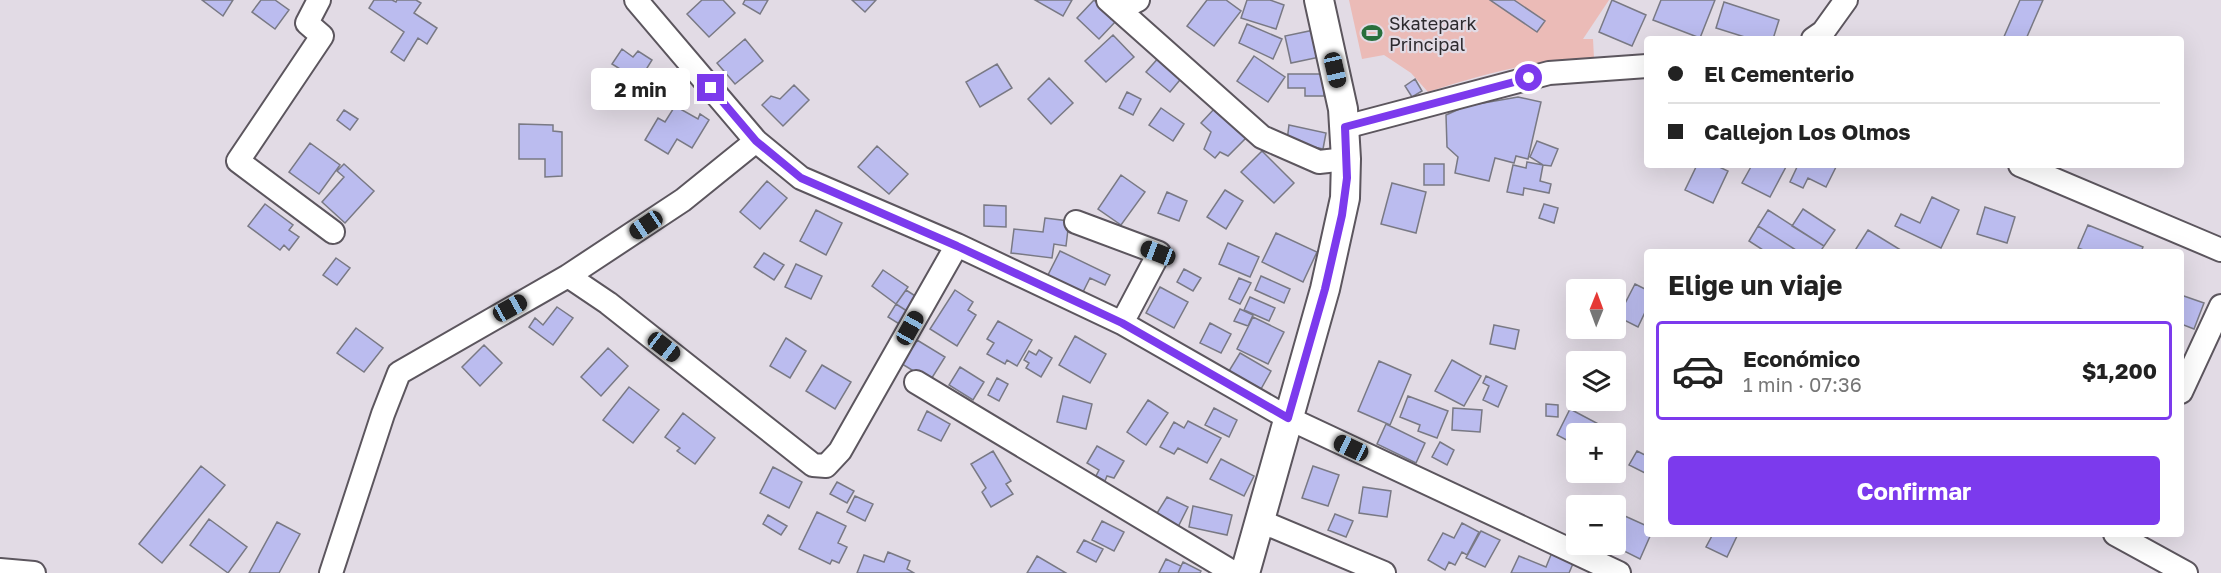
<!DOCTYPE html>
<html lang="es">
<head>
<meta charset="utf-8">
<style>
	body { margin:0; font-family:"Golos Text",sans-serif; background:#f2f2f2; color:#222; height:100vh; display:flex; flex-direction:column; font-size:22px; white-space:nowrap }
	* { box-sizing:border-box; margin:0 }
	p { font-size:20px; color:#767676 }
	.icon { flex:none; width:33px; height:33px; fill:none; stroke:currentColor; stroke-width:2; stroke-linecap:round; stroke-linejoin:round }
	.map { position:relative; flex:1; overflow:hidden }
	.drawer { position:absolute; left:1644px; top:249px; width:540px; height:288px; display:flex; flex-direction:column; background:#fff; border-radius:6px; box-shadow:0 6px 24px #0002 }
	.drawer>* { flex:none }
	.top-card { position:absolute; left:1644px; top:36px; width:540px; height:132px; border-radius:6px; box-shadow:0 6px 24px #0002; display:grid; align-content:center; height:132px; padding:0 24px; background:#fff }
	.needle { width:39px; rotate:1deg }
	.controls { position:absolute; left:1566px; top:279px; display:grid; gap:12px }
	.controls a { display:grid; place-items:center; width:60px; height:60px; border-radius:6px; background:#fff; box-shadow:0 6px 24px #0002; font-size:30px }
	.end { position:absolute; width:27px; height:27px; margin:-14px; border:8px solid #7c3aed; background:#fff; box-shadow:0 0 0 3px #fff }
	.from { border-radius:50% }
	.bubble { position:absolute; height:42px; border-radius:6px; background:#fff; box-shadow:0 6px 24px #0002; font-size:20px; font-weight:700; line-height:42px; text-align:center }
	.car { position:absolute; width:18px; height:36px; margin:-18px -9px; border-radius:8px; box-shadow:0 0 4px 2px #0007; background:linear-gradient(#222 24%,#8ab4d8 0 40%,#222 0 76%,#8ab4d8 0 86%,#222 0) }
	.top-card b { display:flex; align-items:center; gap:21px; height:57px; font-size:22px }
	.top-card b+b { border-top:2px solid #e0e0e0 }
	.top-card i { width:15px; height:15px; background:#222 }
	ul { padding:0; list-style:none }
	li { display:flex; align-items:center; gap:18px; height:99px; margin:0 12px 9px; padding:0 12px; border:3px solid transparent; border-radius:6px }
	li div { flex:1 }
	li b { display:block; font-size:22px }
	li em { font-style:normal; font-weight:700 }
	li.current { border-color:#7c3aed }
	li>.icon { width:54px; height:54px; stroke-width:1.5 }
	h2 { padding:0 24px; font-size:27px; line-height:72px }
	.primary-button { display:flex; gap:12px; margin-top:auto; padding:12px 24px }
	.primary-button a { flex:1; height:69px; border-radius:6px; background:#7c3aed; color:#fff; font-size:24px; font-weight:700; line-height:69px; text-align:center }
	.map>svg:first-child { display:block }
	.green { fill:#ebbbb7 }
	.building { fill:#bbbcef; stroke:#797984; stroke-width:1.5 }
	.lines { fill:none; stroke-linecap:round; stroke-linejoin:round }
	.minor-casing { stroke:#5c565e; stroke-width:26 }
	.major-casing { stroke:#5c565e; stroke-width:32 }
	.minor { stroke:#fff; stroke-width:22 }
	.major { stroke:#fff; stroke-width:28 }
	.route { stroke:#7c3aed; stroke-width:8 }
	.labels { text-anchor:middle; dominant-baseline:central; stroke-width:4.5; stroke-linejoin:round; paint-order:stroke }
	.poi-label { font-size:18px; fill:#2d2a2e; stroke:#e2dbe5; text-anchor:start }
</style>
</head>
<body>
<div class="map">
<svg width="2221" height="573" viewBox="0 0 2221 573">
	<rect width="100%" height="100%" fill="#e2dbe5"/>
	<path class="green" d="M1349 0H1609L1583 39H1593L1594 58C1534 60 1484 74 1428 92L1411 73 1384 55 1362 59Z"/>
	<path class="building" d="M202 0H233L223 16Z
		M261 0H275L289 10 275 29 252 12Z
		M374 0H392L396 2 397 0H416L421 3 414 13 437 28 427 44 418 38 404 61 391 52 404 32 369 8Z
		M702 0H723L735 13 709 37 687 14Z
		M745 0H768L760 14 743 4Z
		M852 0H876L865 12Z
		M1035 0H1072L1063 16Z
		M1094 0 1116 21 1099 39 1077 18Z
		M1207 0H1226L1241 11 1214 46 1187 26Z
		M1247 0H1270L1284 5 1276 29 1241 18Z
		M1490 0H1514L1545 21 1537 32Z
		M1612 0 1646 15 1632 46 1599 32Z
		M1661 0H1715L1700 38 1653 20Z
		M2020 0H2043L2026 39H2003Z
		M1724 2 1779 20 1773 39H1751L1716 28Z
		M1247 24 1282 39 1273 59 1239 43Z
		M1314 30 1320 57 1291 63 1285 36Z
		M1113 35 1134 57 1106 82 1085 61Z
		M745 39 763 61 735 84 717 63Z
		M622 49 633 57 638 51 652 60 639 81 612 64Z
		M1160 56 1184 75 1170 92 1146 72Z
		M1254 56 1285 77 1268 102 1237 81Z
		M997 64 1012 88 980 107 966 82Z
		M1288 74H1324V96H1305V88H1288Z
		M1049 78 1073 103 1051 124 1028 99Z
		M1415 79 1422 91 1412 97 1405 86Z
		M794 85 809 100 783 126 762 105 771 96 780 99Z
		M1127 92 1141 99 1133 115 1119 108Z
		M1518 97 1541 102 1528 159 1516 156 1514 163 1495 158 1489 181 1455 173 1458 157 1447 147 1446 115 1466 106Z
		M675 106 698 119 700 114 709 120 692 148 677 139 668 154 645 140 658 118 665 122Z
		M1161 108 1184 124 1173 141 1149 125Z
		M1215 108 1246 138 1228 156 1220 152 1215 158 1204 149 1211 132 1201 123Z
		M344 110 358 119 350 130 337 120Z
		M519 124 553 125V131L562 132V176L545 177V159H519Z
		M1289 125 1326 133 1323 149 1287 141Z
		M1537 141 1558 149 1551 166 1543 165 1530 157Z
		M310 143 340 165 319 194 289 172Z
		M877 146 908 174 889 194 858 167Z
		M1262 151 1294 183 1274 203 1241 172Z
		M1527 162 1543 165 1540 181 1551 184 1549 193 1524 188 1523 195 1507 192 1513 165 1526 168Z
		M344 164 374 191 345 223 322 202 344 177 337 171Z
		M1424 164H1444V185H1424Z
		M1697 165H1715L1728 171 1713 203 1685 190Z
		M1752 165H1787L1770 197 1742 183Z
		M1798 165H1837L1826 187 1808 178 1803 188 1790 182Z
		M1121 175 1145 192 1121 225 1098 209Z
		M767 181 787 198 760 229 740 212Z
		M1392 183 1426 192 1416 233 1381 224Z
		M1225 190 1243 201 1226 229 1207 217Z
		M1167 192 1187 201 1179 221 1158 213Z
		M1932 197 1959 210 1941 248 1895 226 1901 214 1920 223Z
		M265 204 293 225 289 230 299 237 289 250 284 245 280 250 248 226Z
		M1544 204 1558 208 1554 223 1539 218Z
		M984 205 1006 206V227L984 226Z
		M1985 207 2015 217 2007 243 1977 234Z
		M1803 209 1835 230 1824 246 1792 226Z
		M816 210 842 223 826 255 800 241Z
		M1768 210 1824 246 1820 252H1799L1758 226Z
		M1045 218 1069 221 1066 246 1054 244 1052 258 1011 253 1014 229 1043 232Z
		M2088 225 2143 247 2141 252H2089L2078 248Z
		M1758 226 1799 252H1766L1749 241Z
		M1868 230 1904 252H1854Z
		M1276 233 1317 252 1303 282 1262 262Z
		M1228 243 1259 257 1250 277 1219 264Z
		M1060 251 1110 275 1105 285 1090 278 1082 294 1047 277Z
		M764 253 784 265 774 280 754 267Z
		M336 258 350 268 337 285 323 275Z
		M796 264 822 276 811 299 785 287Z
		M1184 269 1201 278 1193 291 1177 282Z
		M883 270 908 287 896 304 872 286Z
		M1261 276 1290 289 1284 303 1255 290Z
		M1239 278 1251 283 1240 304 1229 299Z
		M1635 284 1647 290V308L1638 327 1618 317Z
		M1160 287 1188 302 1174 328 1146 313Z
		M906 290 920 299 910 313 896 304Z
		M955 290 973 302 968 310 976 315 957 346 930 329Z
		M2181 295 2204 303 2194 329 2181 324Z
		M1250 297 1275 308 1269 321 1244 310Z
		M896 304 910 313 904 327 888 317Z
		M557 307 573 318 553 345 529 327 535 318 543 325Z
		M1240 309 1253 315 1248 326 1234 321Z
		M1253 317 1284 332 1268 364 1237 349Z
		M998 321 1032 340 1017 366 1007 360 1005 364 987 354 994 343 987 339Z
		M1210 323 1231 334 1221 353 1200 343Z
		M1494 325 1519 330 1515 349 1490 344Z
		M356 328 383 348 364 372 337 353Z
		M1075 336 1106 354 1090 383 1059 365Z
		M786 338 806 351 790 378 770 366Z
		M917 340 945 357 930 381 902 364Z
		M484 345 502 363 480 386 462 367Z
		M608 348 628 366 601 396 581 377Z
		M1039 350 1052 358 1041 377 1026 368 1029 363 1024 360 1029 351 1036 355Z
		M1240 353 1271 371 1261 389 1229 371Z
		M1452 360 1481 376 1464 406 1435 391Z
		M1379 361 1411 375 1390 425 1358 411Z
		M822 365 851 382 835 409 806 391Z
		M960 367 984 382 973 400 949 385Z
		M1486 376 1507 386 1498 407 1483 400 1489 386 1483 383Z
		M997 378 1008 384 999 401 988 395Z
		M629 387 659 410 633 443 603 420Z
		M1063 396 1092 404 1086 429 1057 422Z
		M1408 396 1448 411 1437 438 1418 431 1420 425 1400 417Z
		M1148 400 1168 413 1146 445 1127 432Z
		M1546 404 1558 405V417L1546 416Z
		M1214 408 1237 420 1229 437 1205 425Z
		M1453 408 1482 410 1480 432 1452 430Z
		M1570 409 1608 429 1606 434H1576V445L1557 435Z
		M927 411 950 424 941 441 918 430Z
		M683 413 715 438 695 464 677 451 680 448 665 437Z
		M1188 421 1221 438 1207 463 1178 448 1174 454 1160 447 1174 422 1184 428Z
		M1386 424 1425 443 1416 463 1377 444Z
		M1440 442 1454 450 1447 465 1432 457Z
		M1097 446 1124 461 1114 478 1107 476 1105 481 1096 476 1099 470 1087 463Z
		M993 451 1011 481 1006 484 1013 494 991 507 982 492 986 488 971 464Z
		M1637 451 1647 456V474L1629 465Z
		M1221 459 1254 476 1244 496 1210 479Z
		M201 466 225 485 162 563 139 544Z
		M1313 466 1339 475 1328 506 1302 498Z
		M773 467 802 482 789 508 760 493Z
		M837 482 854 491 847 503 830 494Z
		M1363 487 1391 491 1387 517 1359 513Z
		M855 496 873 504 865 521 847 512Z
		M1167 497 1188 507 1177 529 1154 518Z
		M1193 506 1232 515 1227 535 1189 527Z
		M817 512 846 526 838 543 847 547 839 563 832 560 830 564 799 549Z
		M1616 512 1647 526V534H1651L1640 559 1618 548 1621 542 1616 539Z
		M1335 514 1353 521 1346 537 1328 530Z
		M768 515 787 526 781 535 763 524Z
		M209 519 247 547 228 573 190 545Z
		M1102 521 1124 532 1114 551 1092 540Z
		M277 522 300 534 279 573H249Z
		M1462 523 1479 532 1467 555 1462 552 1455 565 1449 562 1445 570 1428 560 1443 533 1454 538Z
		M1481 531 1500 540 1485 567 1466 558Z
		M1713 534H1738L1727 557 1706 547Z
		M1084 540 1103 549 1096 562 1077 552Z
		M1553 550 1575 559 1569 573H1511L1519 556 1546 567Z
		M888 552 910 561 907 569 914 573H857L864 555 884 562Z
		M1037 556 1066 573H1027Z
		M1166 559 1181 566 1178 573H1159Z
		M1183 562 1201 571 1200 573H1178Z"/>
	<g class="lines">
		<g class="minor-casing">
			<path id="minor" d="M319 0 307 23 322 36 238 161 333 232
				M636 0 756 141 801 178 957 245 1122 323 1288 418 1619 573
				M1108 0 1262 137 1319 162 1346 159
				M1119 10 1138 0
				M1813 39 1823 32 1846 0
				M1345 127 1549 73 1647 66
				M2020 165 2221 250
				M1076 222 1159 253 1122 323
				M568 276 608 303 813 465 826 466 840 451 957 245
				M916 382 1234 573
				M2181 392 2221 306
				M1260 521 1384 573
				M2115 534 2186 573
				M0 570 34 573
				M331 573 383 414 399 373 568 276 683 200 756 141"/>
		</g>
		<g class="major-casing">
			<path id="major" d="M1245 573 1325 289 1345 198 1346 159 1343 109 1319 0"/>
		</g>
		<use href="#minor" class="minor"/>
		<use href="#major" class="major"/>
	</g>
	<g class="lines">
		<path class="route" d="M711 88 756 141 801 178 957 246 1122 323 1288 418 1325 289 1342 215 1347 178 1345 127 1529 78"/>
	</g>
	<defs>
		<g id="stadium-bare" transform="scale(1.62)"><path d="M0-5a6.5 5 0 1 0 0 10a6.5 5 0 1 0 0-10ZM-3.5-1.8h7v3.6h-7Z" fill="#286f3c" stroke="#e2dbe5" stroke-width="2.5" paint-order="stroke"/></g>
	</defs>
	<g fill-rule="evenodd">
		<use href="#stadium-bare" x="1372" y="33"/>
	</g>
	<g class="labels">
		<g class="poi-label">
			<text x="1389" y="23">Skatepark<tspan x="1389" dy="21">Principal</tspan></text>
		</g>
	</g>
</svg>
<div class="controls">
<a><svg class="needle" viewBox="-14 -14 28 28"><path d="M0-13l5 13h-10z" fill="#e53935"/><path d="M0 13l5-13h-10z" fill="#767676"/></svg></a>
<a><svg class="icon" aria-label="layers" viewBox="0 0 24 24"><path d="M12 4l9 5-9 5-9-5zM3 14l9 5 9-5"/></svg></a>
<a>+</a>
<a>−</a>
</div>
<i class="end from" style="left:1529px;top:78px"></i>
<i class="end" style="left:711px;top:88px"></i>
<div class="bubble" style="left:591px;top:68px;width:99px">2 min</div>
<i class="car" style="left:1335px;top:70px;rotate:167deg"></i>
<i class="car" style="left:646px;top:225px;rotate:236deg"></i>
<i class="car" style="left:1158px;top:253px;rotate:291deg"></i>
<i class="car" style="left:510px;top:308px;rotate:61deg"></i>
<i class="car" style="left:910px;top:328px;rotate:29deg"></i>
<i class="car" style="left:664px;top:347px;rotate:128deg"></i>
<i class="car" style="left:1351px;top:448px;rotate:295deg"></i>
<div class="top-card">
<b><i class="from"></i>El Cementerio</b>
<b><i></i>Callejon Los Olmos</b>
</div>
<section class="drawer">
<h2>Elige un viaje</h2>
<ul>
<li class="current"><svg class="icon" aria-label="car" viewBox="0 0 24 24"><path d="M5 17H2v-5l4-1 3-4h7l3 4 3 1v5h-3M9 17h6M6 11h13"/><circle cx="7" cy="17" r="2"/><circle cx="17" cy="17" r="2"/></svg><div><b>Económico</b><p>1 min · 07:36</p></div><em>$1,200</em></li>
</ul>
<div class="primary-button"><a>Confirmar</a></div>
</section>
</div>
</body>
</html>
